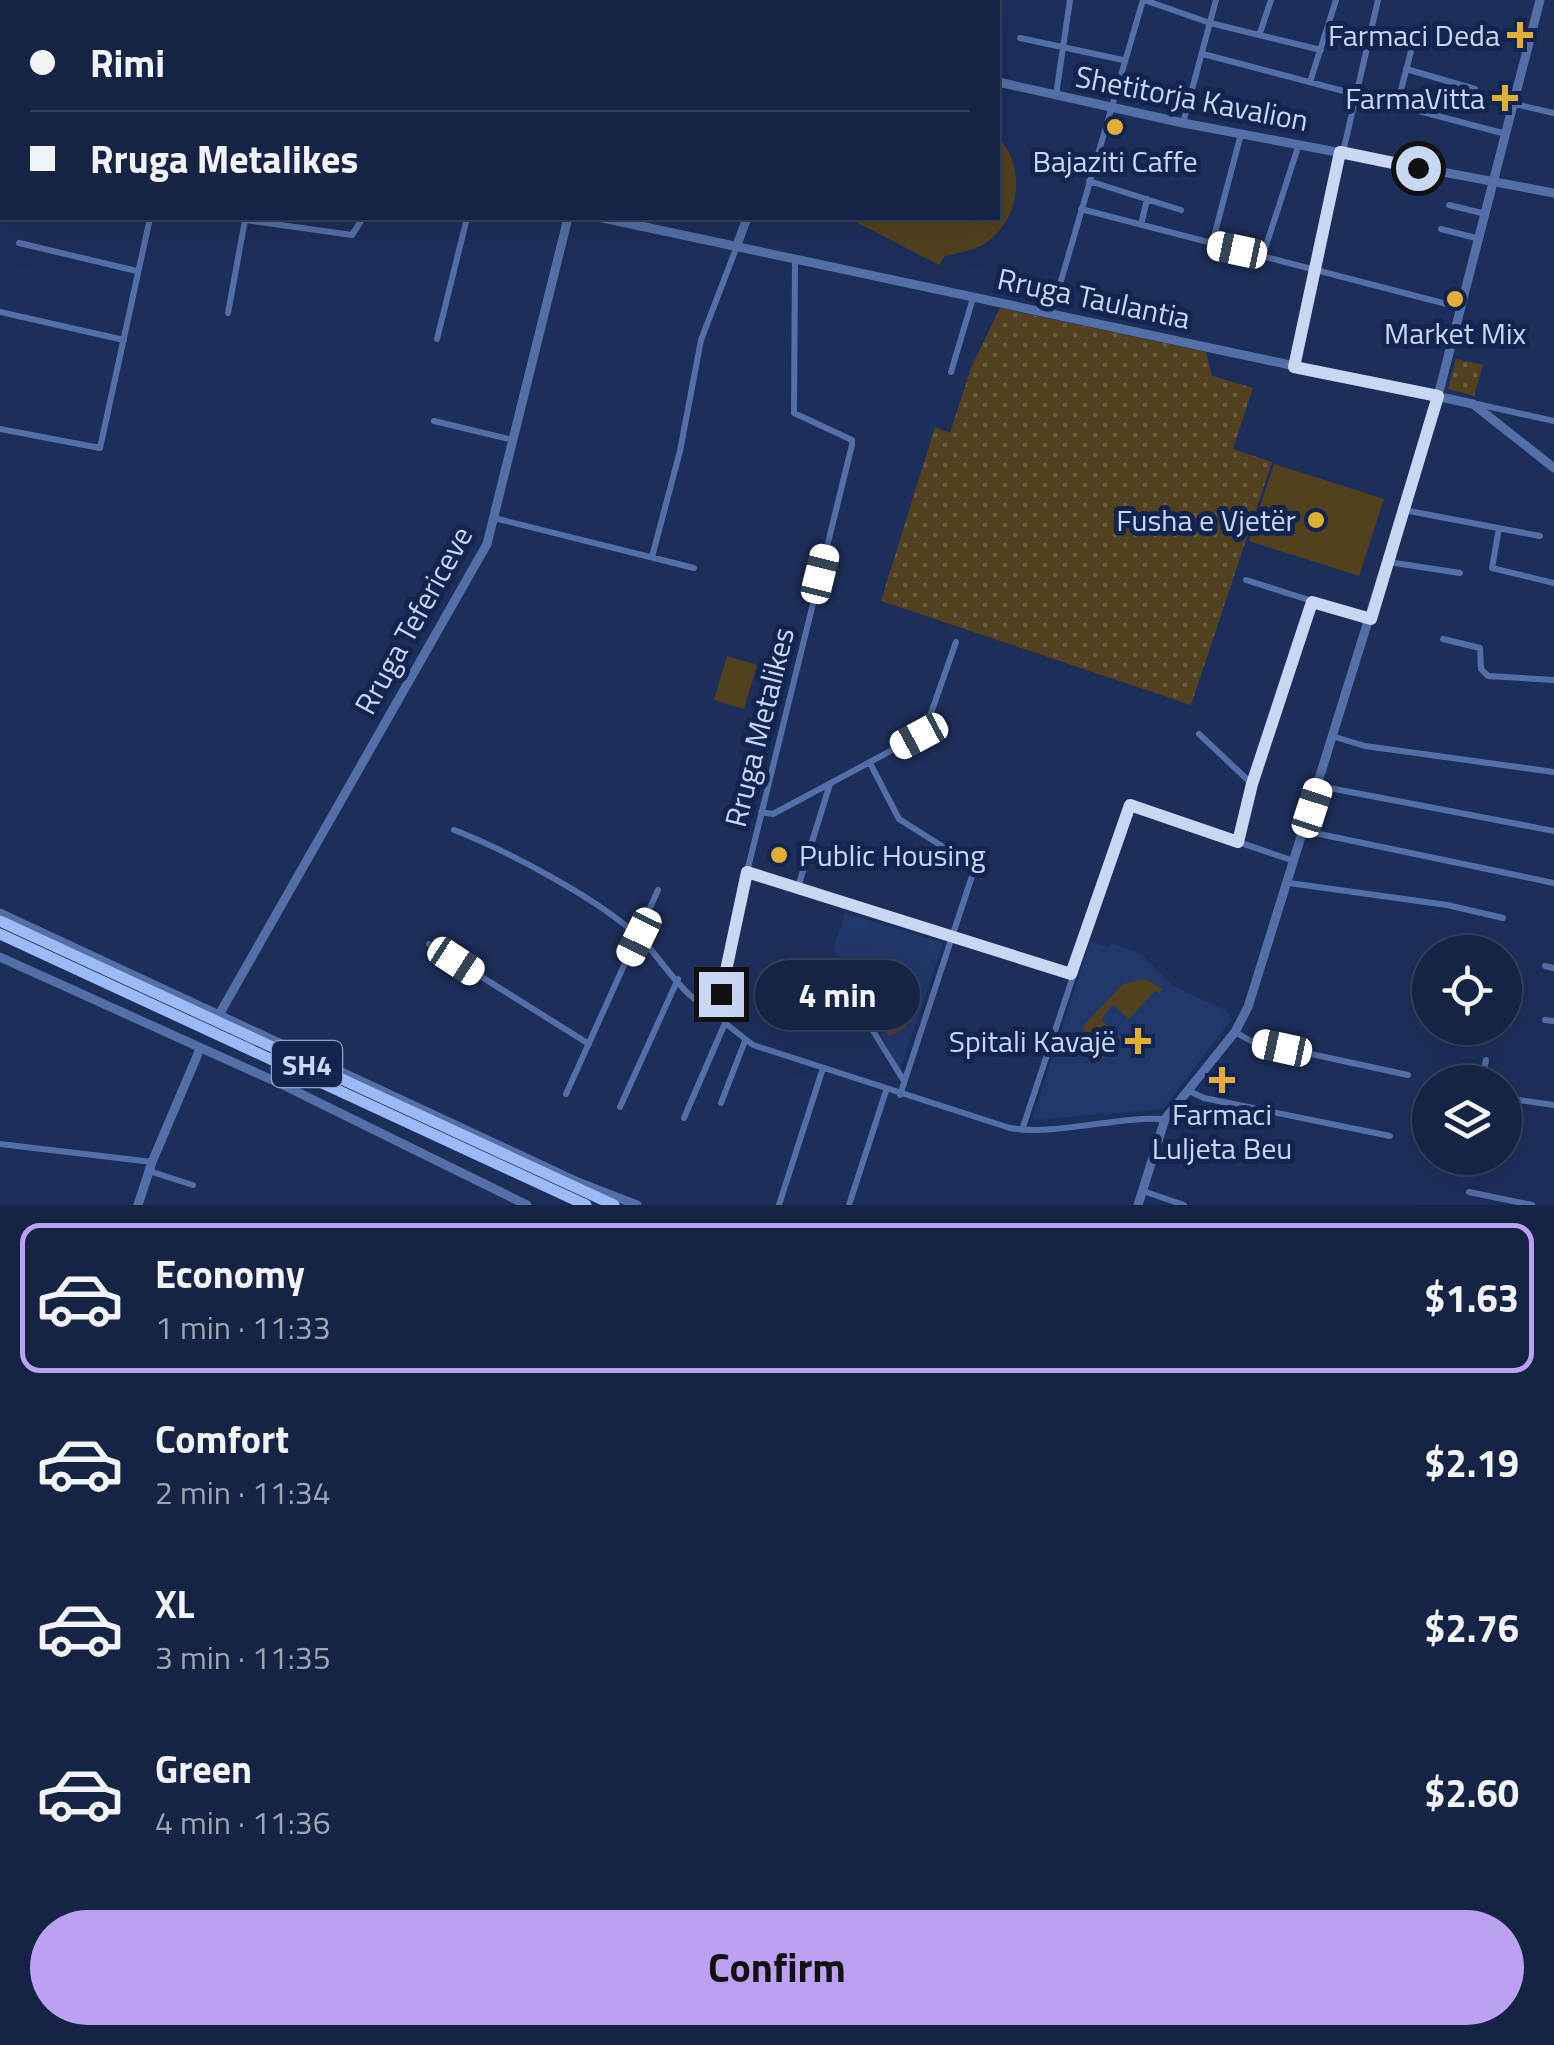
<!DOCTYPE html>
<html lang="en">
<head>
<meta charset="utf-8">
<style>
	body { margin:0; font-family:"Titillium Web",sans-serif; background:#1e2b4b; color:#f1f3f6; height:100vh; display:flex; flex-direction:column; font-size:38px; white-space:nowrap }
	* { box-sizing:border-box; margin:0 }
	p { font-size:32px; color:#9da4b2 }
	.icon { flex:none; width:55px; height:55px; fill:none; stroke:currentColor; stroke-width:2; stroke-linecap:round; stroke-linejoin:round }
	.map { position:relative; height:1205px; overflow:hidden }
	.panel { display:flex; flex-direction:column; background:#152344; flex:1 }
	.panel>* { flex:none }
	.banner { position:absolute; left:0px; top:0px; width:1000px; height:220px; box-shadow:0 10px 40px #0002,0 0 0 2px #34405d; display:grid; align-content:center; height:220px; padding:0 30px; background:#152344 }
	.buttons { position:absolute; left:1412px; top:935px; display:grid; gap:20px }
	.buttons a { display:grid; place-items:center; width:110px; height:110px; border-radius:50%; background:#152344; box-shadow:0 10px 40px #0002,0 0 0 2px #34405d; font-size:50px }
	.end { position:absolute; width:45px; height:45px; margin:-22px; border:12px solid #c9d7f3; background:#111; box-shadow:0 0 0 5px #111 }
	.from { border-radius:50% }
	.bubble { position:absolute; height:70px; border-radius:35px; background:#152344; box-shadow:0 10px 40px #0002,0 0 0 2px #34405d; font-size:32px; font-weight:700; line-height:70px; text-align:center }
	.car { position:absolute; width:30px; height:60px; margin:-30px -15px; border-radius:12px; box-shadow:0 0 8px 2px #0007; background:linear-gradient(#fff 24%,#345 0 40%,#fff 0 76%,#345 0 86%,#fff 0) }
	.banner b { display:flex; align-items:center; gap:35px; height:95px; font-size:38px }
	.banner b+b { border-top:2px solid #34405d }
	.banner i { width:25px; height:25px; background:#f1f3f6 }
	ul { padding:18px 0 0; list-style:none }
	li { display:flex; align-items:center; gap:30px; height:150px; margin:0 20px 15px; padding:0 10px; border:5px solid transparent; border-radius:20px }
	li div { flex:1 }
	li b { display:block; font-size:38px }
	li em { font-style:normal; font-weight:700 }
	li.current { border-color:#bca0f2 }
	li>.icon { width:90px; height:90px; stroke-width:1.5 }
	.button { display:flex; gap:20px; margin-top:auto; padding:20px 30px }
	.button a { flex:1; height:115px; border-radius:60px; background:#bca0f2; color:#111; font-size:40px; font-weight:700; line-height:115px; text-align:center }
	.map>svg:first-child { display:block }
	.built { fill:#21386a }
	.grass { fill:#52411f }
	.park { fill:url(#park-dots) }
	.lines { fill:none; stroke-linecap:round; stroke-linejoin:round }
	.minor { stroke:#546fa7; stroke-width:6 }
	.tertiary { stroke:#546fa7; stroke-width:9 }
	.trunk { stroke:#9cbaf8; stroke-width:11 }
	.route { stroke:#c9d7f3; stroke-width:12 }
	.poi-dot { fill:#e2ae34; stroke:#122550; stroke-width:4 }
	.labels { text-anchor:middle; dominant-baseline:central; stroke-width:10; stroke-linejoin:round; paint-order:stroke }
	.shield { fill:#122550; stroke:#92a2c2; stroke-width:2.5 }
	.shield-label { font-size:28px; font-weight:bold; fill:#c9d7f3 }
	.poi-label { font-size:30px; fill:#c9d7f3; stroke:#122550; text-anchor:end }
	.street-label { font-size:30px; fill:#c9d7f3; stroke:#122550 }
</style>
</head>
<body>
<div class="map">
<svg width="1554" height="1205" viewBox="0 0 1554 1205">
	<defs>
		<pattern id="park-dots" width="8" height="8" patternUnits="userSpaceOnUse" patternTransform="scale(2.5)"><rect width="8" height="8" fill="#52411f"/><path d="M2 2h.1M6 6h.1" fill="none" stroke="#6a5c40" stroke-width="1.8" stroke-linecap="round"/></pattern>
	</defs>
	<rect width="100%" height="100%" fill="#1c2f5b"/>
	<path class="built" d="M845 913 943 943 900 1071 844 960 833 951Z
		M1090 942 1108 947 1112 943 1143 955 1173 986 1227 1011 1232 1019 1163 1109 1032 1120Z"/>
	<path class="grass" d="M998 137C1027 167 1021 220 984 244 972 251 958 253 945 256L939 265 848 218H998Z
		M1274 464 1384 499 1359 576 1249 541Z
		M727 656 757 665 744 709 714 700Z
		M1145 979 1163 989 1159 993 1155 991 1129 1019 1113 1005 1101 1019 1121 1038 1101 1061 1088 1049 1095 1040 1081 1028 1123 984Z
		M892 996 907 1027 889 1036 873 1005Z"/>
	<path class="park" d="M1000 308 1206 352 1212 376 1253 388 1233 449 1272 462 1191 705 881 601 935 427 950 433 971 368Z
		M1456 359 1483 365 1474 396 1448 389Z"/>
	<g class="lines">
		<path class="minor" d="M387 0 391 2
			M1144 0 1210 23 1321 50
			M147 2 148 0
			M481 2 482 0
			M1260 33 1271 0
			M1020 38 1123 60
			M1203 54 1506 134
			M1406 69 1475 89
			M1310 82 1336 0
			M1056 95 1070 0
			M1514 104 1554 113
			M1397 105 1415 36
			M1183 123 1216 0
			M1089 181 1181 210
			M1449 205 1486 214
			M1081 209 1462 308
			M1141 225 1147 199
			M1441 229 1480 239
			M19 243 137 271
			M1212 244 1241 134
			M1263 255 1299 144
			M795 259 794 413 852 440V445L747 872 721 994 725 1023 753 1045 1010 1128C1057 1136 1114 1116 1165 1119
			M0 312 124 340
			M228 313 245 220 352 235 363 218
			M1051 315 1143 0
			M437 339 467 218
			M1294 365 1378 0
			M951 372 973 298
			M1477 404 1554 421
			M434 421 513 440
			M0 429 100 448 150 218
			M1404 510 1540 536
			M494 518 694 568
			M1499 528 1492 568 1554 583
			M652 557 680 451 701 340 737 246
			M1388 562 1460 573
			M1246 580 1369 619
			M1443 639 1480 648 1481 669 1488 676 1554 680
			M1199 734 1252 784
			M1335 737 1365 746 1554 772
			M870 763 899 819 975 867 900 1095
			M1319 786 1554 831
			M761 812 773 814 924 733 956 642
			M454 830C506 850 603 901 642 940 662 959 691 1011 721 1010
			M1305 831 1554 883
			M1238 843 1252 784 1312 602
			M747 872 1071 975
			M1289 883 1447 905 1503 918
			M798 887 830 784
			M429 944 589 1044
			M1545 966 1554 968
			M862 1013 904 1081
			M1545 1020 1554 1021
			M1235 1032 1251 1041 1408 1075
			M1481 1082 1486 1060
			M1187 1090 1204 1098 1390 1136
			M566 1094 658 890
			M1505 1098 1554 1105
			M721 1103 745 1041
			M620 1107 678 979
			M684 1118 725 1023
			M1022 1130 1130 805 1294 861
			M0 1144 152 1162
			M149 1171 193 1185
			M1143 1191 1184 1205
			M1469 1192 1532 1205
			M779 1205 823 1068
			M849 1205 886 1091"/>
		<path class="tertiary" d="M118 0 121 2
			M663 2 664 0
			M821 2V0
			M998 82 1183 123 1554 193
			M603 218 1473 404 1554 468
			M737 245 747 218
			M0 913 580 1183 637 1205
			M0 957 281 1084 527 1205
			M220 1013 487 544 568 218
			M138 1205 152 1162 200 1049
			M1138 1205 1165 1119 1235 1032 1248 1007 1438 396 1540 0"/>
		<path class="trunk" d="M0 921 614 1205
			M0 934 586 1205"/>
	</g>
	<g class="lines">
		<path class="route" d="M721 994 747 872 1071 974 1130 805 1238 842 1252 784 1312 602 1371 619 1438 396 1294 367 1340 152 1418 168"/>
	</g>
	<g class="poi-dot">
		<path d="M1515 20h10v10h10v10h-10v10h-10v-10h-10v-10h10z"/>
		<path d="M1500 83h10v10h10v10h-10v10h-10v-10h-10v-10h10z"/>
		<circle cx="1115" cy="127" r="10"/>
		<circle cx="1455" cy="299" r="10"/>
		<circle cx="1316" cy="520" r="10"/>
		<circle cx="779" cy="855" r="10"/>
		<path d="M1133 1026h10v10h10v10h-10v10h-10v-10h-10v-10h10z"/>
		<path d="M1217 1065h10v10h10v10h-10v10h-10v-10h-10v-10h10z"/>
	</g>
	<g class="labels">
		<rect class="shield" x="272" y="1041" width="70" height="46" rx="8"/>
		<g class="shield-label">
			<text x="307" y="1064">SH4</text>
		</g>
		<g class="poi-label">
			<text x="1500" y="35">Farmaci Deda</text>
			<text x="1485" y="98">FarmaVitta</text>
			<text x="1115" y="161" text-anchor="middle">Bajaziti Caffe</text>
			<text x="1455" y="333" text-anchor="middle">Market Mix</text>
			<text x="1296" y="520">Fusha e Vjetër</text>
			<text x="799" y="855" text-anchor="start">Public Housing</text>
			<text x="1116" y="1041">Spitali Kavajë</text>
			<text x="1222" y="1114" text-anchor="middle">Farmaci<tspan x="1222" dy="34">Luljeta Beu</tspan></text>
		</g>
		<g class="street-label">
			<text transform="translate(1192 98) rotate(11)">Shetitorja Kavalion</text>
			<text transform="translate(1094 298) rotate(12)">Rruga Taulantia</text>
			<text transform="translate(413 620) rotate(-61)">Rruga Tefericeve</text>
			<text transform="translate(759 727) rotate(-76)">Rruga Metalikes</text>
		</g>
	</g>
</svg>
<div class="buttons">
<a><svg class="icon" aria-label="locate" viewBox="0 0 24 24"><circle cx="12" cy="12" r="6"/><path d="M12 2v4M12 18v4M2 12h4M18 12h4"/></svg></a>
<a><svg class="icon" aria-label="layers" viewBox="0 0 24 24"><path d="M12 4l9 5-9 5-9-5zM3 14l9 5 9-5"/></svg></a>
</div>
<i class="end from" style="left:1418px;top:168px"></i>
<i class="end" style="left:721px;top:994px"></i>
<div class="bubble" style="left:755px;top:960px;width:165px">4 min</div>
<i class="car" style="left:1237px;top:250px;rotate:282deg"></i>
<i class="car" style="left:820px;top:574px;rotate:14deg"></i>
<i class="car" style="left:919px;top:736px;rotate:242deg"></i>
<i class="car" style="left:1312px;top:808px;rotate:18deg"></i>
<i class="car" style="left:639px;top:937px;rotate:206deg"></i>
<i class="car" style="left:456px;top:961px;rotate:123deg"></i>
<i class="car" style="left:1282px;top:1048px;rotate:282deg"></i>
<div class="banner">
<b><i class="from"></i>Rimi</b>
<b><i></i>Rruga Metalikes</b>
</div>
</div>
<section class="panel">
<ul>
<li class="current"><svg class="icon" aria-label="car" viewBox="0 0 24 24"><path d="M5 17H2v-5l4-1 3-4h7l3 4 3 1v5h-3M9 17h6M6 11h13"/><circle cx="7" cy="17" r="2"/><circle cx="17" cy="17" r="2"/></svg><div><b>Economy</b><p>1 min · 11:33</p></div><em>$1.63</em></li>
<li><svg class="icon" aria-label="car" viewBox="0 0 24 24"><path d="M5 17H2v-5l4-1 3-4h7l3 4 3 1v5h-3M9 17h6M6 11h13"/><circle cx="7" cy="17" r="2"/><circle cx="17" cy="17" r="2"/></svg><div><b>Comfort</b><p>2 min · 11:34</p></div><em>$2.19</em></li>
<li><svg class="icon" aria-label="car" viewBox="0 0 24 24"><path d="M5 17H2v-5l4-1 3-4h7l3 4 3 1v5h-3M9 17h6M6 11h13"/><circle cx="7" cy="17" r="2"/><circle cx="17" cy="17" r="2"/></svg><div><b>XL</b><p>3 min · 11:35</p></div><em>$2.76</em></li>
<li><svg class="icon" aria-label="car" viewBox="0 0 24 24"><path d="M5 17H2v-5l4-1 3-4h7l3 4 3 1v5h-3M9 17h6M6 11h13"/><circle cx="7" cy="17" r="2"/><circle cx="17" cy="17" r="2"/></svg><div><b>Green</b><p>4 min · 11:36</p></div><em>$2.60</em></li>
</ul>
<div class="button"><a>Confirm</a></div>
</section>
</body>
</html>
